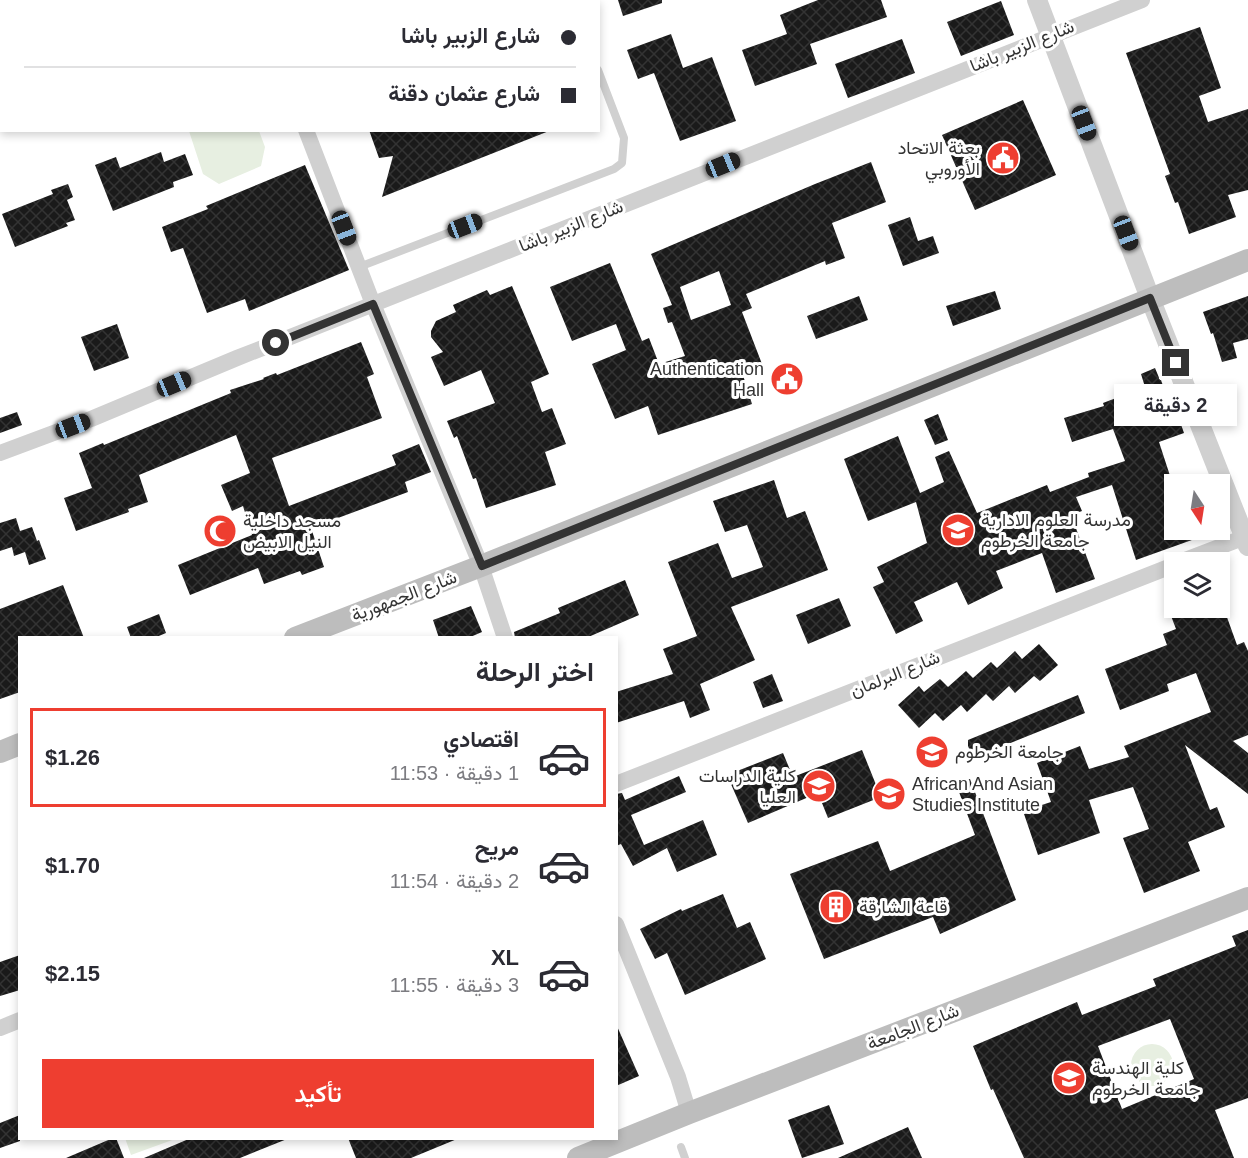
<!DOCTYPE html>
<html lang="ar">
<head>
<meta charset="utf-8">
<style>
	body { margin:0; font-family:Arial,Vazirmatn,sans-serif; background:#f2f2f3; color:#2b2b33; direction:rtl; height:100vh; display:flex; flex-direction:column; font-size:22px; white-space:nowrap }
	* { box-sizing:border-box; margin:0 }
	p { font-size:20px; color:#7c7c81 }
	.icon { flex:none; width:33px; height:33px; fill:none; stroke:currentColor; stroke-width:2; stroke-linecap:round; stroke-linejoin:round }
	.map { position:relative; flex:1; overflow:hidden; direction:ltr }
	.panel { position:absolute; left:18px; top:636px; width:600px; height:504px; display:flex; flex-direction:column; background:#fff; border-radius:0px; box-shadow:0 3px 9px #0003; direction:rtl }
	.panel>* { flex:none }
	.hud { position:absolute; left:0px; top:0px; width:600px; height:132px; box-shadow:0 3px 9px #0003; direction:rtl; display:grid; align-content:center; height:132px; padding:0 24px; background:#fff }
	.needle { width:39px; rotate:168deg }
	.tools { position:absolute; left:1164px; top:474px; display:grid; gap:12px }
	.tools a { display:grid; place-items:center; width:66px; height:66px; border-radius:0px; background:#fff; box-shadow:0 3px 9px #0003; font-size:30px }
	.end { position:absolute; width:27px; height:27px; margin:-14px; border:8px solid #333; background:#fff; box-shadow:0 0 0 3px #fff }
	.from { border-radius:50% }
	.bubble { position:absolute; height:42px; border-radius:0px; background:#fff; box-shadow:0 3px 9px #0003; font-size:20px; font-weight:600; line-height:42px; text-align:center; direction:rtl }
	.car { position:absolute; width:18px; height:36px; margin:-18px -9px; border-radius:8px; box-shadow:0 0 4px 2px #0007; background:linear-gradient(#222 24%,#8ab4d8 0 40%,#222 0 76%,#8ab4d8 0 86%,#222 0) }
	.hud b { display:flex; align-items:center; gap:21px; height:57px; font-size:22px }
	.hud b+b { border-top:2px solid #e1e1e2 }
	.hud i { width:15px; height:15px; background:#2b2b33 }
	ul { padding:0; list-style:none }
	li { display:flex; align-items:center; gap:18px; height:99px; margin:0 12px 9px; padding:0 12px; border:3px solid transparent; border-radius:0px }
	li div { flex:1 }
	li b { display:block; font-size:22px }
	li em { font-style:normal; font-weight:600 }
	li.on { border-color:#ee3e30 }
	li>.icon { width:54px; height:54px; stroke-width:1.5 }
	h2 { padding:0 24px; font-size:27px; line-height:72px }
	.button { display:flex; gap:12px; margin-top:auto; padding:12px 24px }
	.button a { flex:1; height:69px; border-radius:0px; background:#ee3e30; color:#fff; font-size:24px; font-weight:600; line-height:69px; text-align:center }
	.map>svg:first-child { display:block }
	.garden { fill:#e7efe1 }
	.building { fill:url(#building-cross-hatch); fill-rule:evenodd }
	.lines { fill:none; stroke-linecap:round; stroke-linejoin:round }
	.service { stroke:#d0d0d0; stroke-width:8 }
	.minor { stroke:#d0d0d0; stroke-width:16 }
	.tertiary { stroke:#d0d0d0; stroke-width:20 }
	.secondary { stroke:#bdbdbd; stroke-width:22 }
	.route { stroke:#333; stroke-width:8 }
	.labels { text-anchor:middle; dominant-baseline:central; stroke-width:6; stroke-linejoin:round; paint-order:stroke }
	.street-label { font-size:18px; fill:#333; stroke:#fff }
	.poi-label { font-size:18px; fill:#333; stroke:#fff; text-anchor:start }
</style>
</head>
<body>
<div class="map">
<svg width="1248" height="1158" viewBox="0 0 1248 1158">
	<defs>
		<pattern id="building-cross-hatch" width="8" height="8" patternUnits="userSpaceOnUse" patternTransform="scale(1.5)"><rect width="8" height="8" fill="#1a1a1a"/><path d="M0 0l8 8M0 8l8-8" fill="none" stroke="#333"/></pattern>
	</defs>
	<rect width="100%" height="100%" fill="#fff"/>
	<path class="garden" d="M189 131H259L265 147 261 166 219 184 203 174Z
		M1131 1065a21 21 0 1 1 42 0a21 21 0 1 1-42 0Z
		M125 1138H175V1139L131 1155Z"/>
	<path class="building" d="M618 0H662V3L623 16Z
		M818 0H881L887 17 810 44 817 64 755 86 742 50 787 34 780 15Z
		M1001 1 1014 35 961 56 947 22Z
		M1200 27 1221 88 1199 96 1208 122 1248 109V190L1228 195 1236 217 1189 234 1178 202 1175 203 1165 176 1170 174 1126 53Z
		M671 34 683 68 712 57 736 121 680 141 654 73 638 79 627 50Z
		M902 39 915 73 848 98 835 64Z
		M1023 100 1056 175 975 210 942 135Z
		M369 130H549V131L382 197 393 156 379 158Z
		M161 152 164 162 185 154 193 175 173 182 174 187 113 211 95 165 116 157 120 168Z
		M871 162 886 202 832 223 845 258 826 265 825 261 746 294 752 308 742 312 762 364 742 372 752 404 658 435 648 406 615 419 592 364 626 350 616 324 572 341 550 287 610 263 642 341 649 338 659 364 685 356 672 322 668 323 663 308 672 305 651 254 815 184ZM719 271 731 305 691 320 680 287Z
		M305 165 349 270 249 311 245 299 207 313 183 248 171 252 162 227 208 209 206 206Z
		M68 184 73 197 67 200 75 220 66 223 68 226 15 247 2 214 53 194 51 190Z
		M910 217 918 241 933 236 939 253 903 266 888 225Z
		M512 286 549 374 531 382 542 412 552 408 566 444 545 452 556 485 486 508 476 478 473 479 457 436 454 438 447 421 495 403 481 370 444 386 431 357 443 352 431 337V331L436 321 456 312 453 305 487 290 490 295Z
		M995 291 1001 309 953 326 946 306Z
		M859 296 868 320 816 339 807 316Z
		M1248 296V339L1233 343 1237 358 1222 362 1213 333 1211 334 1203 312Z
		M117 324 129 358 94 371 81 337Z
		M361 342 374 374 367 377 382 418 272 458 289 506 396 465 392 455 419 444 431 472 405 482 408 492 311 528 324 567 302 575 300 571 264 584 258 568 190 595 178 565 252 535 243 506 232 511 221 485 250 473 236 435 139 475 148 502 128 509 129 512 76 531 64 498 92 488 79 453 103 443 104 445 231 393 230 390 264 379 263 378 276 373 277 375Z
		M1155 368 1160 380H1161L1170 406 1174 404 1184 433 1159 442 1174 488V530H1217V531L1136 560 1112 485 1076 497 1082 511 1071 515 1095 579 1056 593 1042 553 996 571 1003 588 968 605 957 582 914 602 923 621 896 634 873 587 884 582 877 567 927 543 916 502 868 521 844 459 898 436 920 493 944 482 935 457 949 451 977 513 1047 485 1050 492 1089 477 1088 473 1125 461 1113 429 1072 442 1064 418 1104 406 1103 403 1145 387 1141 374Z
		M17 412 22 425 0 433V418Z
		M938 414 948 440 935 445 924 420Z
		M774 480 787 518 805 511 828 570 731 607 755 660 700 684 710 710 690 718 684 701 616 723V692L673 674 663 649 697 636 668 562 718 543 732 578 763 567 747 525 725 532 713 501Z
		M16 518 20 531 32 527 37 541 39 540 46 559 29 565 25 552 14 556 12 547 0 551V523Z
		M625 580 639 615 586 638H515L514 632 560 613 558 608Z
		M63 585 84 638H20V692L0 699V609Z
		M839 598 851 626 808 644 796 615Z
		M471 606 482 632 468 638H439L433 620Z
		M1168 608 1224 609 1237 645 1244 642 1248 651V735L1233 741 1248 753V794L1185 745 1210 810 1217 807 1225 827 1188 842 1200 871 1144 893 1123 838 1149 829 1133 787 1089 800 1100 833 1038 855 1023 811 1051 802 1037 763 1080 746 1089 769 1129 757 1124 746 1211 712 1196 673 1167 684 1169 691 1120 710 1105 669 1167 645 1163 634 1176 629Z
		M159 614 166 633 154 638H131L127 627Z
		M1039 644 1058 665 1040 681 1034 676 1015 693 1009 686 993 701 986 694 967 712 961 705 943 721 935 713 919 728 898 705 919 686 924 692 940 679 948 687 966 671 973 678 991 662 997 668 1015 651 1022 659Z
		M772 674 783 701 763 708 753 682Z
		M1078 695 1085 713 973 758 968 746V740Z
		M862 750 881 797 828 818 818 793 748 823 727 775 783 753 793 777Z
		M679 776 686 792 631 815 644 845 703 820 717 855 677 872 667 848 633 866 621 844 616 846V794L622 793 625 800Z
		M970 779 1016 900 940 934 933 917 824 959 790 874 878 841 890 871 975 835 956 784Z
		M723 894 737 928 750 922 766 959 685 995 667 953 655 959 640 929 681 909 682 911Z
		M1248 930V1098L1215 1110 1234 1158H1024L993 1089 991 1090 973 1046 1077 1002 1082 1015 1156 986 1153 979 1236 946 1232 936ZM1170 1019 1194 1079 1122 1109 1098 1046Z
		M20 955V990L0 996V962Z
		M616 1024 639 1076 616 1086Z
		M829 1105 844 1144 802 1158 788 1120Z
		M20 1115V1141L0 1148V1123Z
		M908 1127 922 1158H838Z
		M113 1138H116L124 1158H66Z
		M191 1138H287V1139L240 1158H144Z
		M348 1138H457V1139L411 1158H356Z"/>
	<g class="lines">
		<path class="service" d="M573 0V2
			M359 267 614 169 622 163 624 138 598 70
			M681 1147 685 1158"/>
		<path class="minor" d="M306 130 373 304 481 566 505 638
			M0 453 91 419 237 358 1142 0
			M1180 562 1248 536
			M616 784 1174 565
			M616 924 678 1077 689 1113
			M0 1028 20 1020"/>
		<path class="tertiary" d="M1037 0 1150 298 1248 546
			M259 2 263 0
			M0 103 2 102"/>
		<path class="secondary" d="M295 638 481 566 1248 260
			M0 752 20 744
			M578 1158 689 1113 1248 898"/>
	</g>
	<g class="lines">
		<path class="route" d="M276 343 373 304 482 566 1150 298 1176 363"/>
	</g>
	<defs>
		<g id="civic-disc" transform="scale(1.725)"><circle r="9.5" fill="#ee3e30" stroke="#fff"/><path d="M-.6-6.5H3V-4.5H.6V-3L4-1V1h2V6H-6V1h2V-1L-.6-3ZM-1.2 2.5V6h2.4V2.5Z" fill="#fff"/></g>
		<g id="university-disc" transform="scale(1.725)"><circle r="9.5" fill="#ee3e30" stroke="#fff"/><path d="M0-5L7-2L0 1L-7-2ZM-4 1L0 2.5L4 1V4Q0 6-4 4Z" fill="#fff"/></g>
		<g id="mosque-disc" transform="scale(1.725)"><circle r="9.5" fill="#ee3e30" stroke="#fff"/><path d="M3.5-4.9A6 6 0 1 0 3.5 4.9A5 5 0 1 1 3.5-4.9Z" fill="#fff"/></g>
		<g id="building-disc" transform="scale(1.725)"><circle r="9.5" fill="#ee3e30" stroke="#fff"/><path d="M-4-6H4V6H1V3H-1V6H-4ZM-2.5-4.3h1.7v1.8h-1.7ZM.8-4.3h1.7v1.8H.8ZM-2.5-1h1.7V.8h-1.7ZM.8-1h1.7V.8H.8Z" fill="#fff"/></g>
	</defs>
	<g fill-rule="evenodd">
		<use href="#civic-disc" x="1003" y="158"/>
		<use href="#civic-disc" x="787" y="379"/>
		<use href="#university-disc" x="958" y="530"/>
		<use href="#mosque-disc" x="220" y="531"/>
		<use href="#university-disc" x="932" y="752"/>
		<use href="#university-disc" x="819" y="786"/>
		<use href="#university-disc" x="889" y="794"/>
		<use href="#building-disc" x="836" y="907"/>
		<use href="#university-disc" x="1069" y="1078"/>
	</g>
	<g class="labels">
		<g class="street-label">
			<text transform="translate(1022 46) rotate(-22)">شارع الزبير باشا</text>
			<text transform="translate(571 226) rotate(-22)">شارع الزبير باشا</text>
			<text transform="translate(404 596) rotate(-21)">شارع الجمهورية</text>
			<text transform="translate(895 674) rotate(-22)">شارع البرلمان</text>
			<text transform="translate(913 1027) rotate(-21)">شارع الجامعة</text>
		</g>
		<g class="poi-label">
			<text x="980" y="148" text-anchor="end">بعثة الاتحاد<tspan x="980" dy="21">الأوروبي</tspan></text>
			<text x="764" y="369" text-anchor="end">Authentication<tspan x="764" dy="21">Hall</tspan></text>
			<text x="981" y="520">مدرسة العلوم الادارية<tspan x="981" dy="21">جامعة الخرطوم</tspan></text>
			<text x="243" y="521">مسجد داخلية<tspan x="243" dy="21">النيل الابيض</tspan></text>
			<text x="955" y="752">جامعة الخرطوم</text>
			<text x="796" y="776" text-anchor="end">كلية الدراسات<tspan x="796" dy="21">العليا</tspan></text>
			<text x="912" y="784">African And Asian<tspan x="912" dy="21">Studies Institute</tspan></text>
			<text x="859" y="907">قاعة الشارقة</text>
			<text x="1092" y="1068">كلية الهندسة<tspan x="1092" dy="21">جامعة الخرطوم</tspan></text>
		</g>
	</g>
</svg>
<div class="tools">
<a><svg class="needle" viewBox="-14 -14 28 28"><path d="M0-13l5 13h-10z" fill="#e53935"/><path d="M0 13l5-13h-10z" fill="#7c7c81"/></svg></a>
<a><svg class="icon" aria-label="layers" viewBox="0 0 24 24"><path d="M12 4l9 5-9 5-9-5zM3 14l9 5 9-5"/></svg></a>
</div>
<i class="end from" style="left:276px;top:343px"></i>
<i class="end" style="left:1176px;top:363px"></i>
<div class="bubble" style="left:1114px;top:384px;width:123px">2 دقيقة</div>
<i class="car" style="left:1084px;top:123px;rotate:159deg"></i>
<i class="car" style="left:723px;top:165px;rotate:68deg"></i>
<i class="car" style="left:465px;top:226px;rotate:69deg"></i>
<i class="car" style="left:344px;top:228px;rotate:159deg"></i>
<i class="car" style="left:1126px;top:233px;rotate:159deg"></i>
<i class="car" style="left:174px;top:384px;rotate:67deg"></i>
<i class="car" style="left:73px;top:426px;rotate:69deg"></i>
<div class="hud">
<b><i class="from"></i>شارع الزبير باشا</b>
<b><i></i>شارع عثمان دقنة</b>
</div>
<section class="panel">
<h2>اختر الرحلة</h2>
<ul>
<li class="on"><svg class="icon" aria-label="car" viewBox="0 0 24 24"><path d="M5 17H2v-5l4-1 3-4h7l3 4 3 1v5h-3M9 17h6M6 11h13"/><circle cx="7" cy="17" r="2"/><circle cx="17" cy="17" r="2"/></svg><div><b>اقتصادي</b><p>1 دقيقة · 11:53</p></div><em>$1.26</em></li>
<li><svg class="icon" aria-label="car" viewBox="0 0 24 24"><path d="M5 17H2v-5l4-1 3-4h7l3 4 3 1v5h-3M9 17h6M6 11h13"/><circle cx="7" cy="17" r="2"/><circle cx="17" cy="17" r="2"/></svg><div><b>مريح</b><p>2 دقيقة · 11:54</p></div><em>$1.70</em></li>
<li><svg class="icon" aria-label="car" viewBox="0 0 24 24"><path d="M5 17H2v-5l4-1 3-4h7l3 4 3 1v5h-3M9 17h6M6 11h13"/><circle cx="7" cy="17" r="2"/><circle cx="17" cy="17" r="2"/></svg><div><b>XL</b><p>3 دقيقة · 11:55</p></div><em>$2.15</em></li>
</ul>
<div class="button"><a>تأكيد</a></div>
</section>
</div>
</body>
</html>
